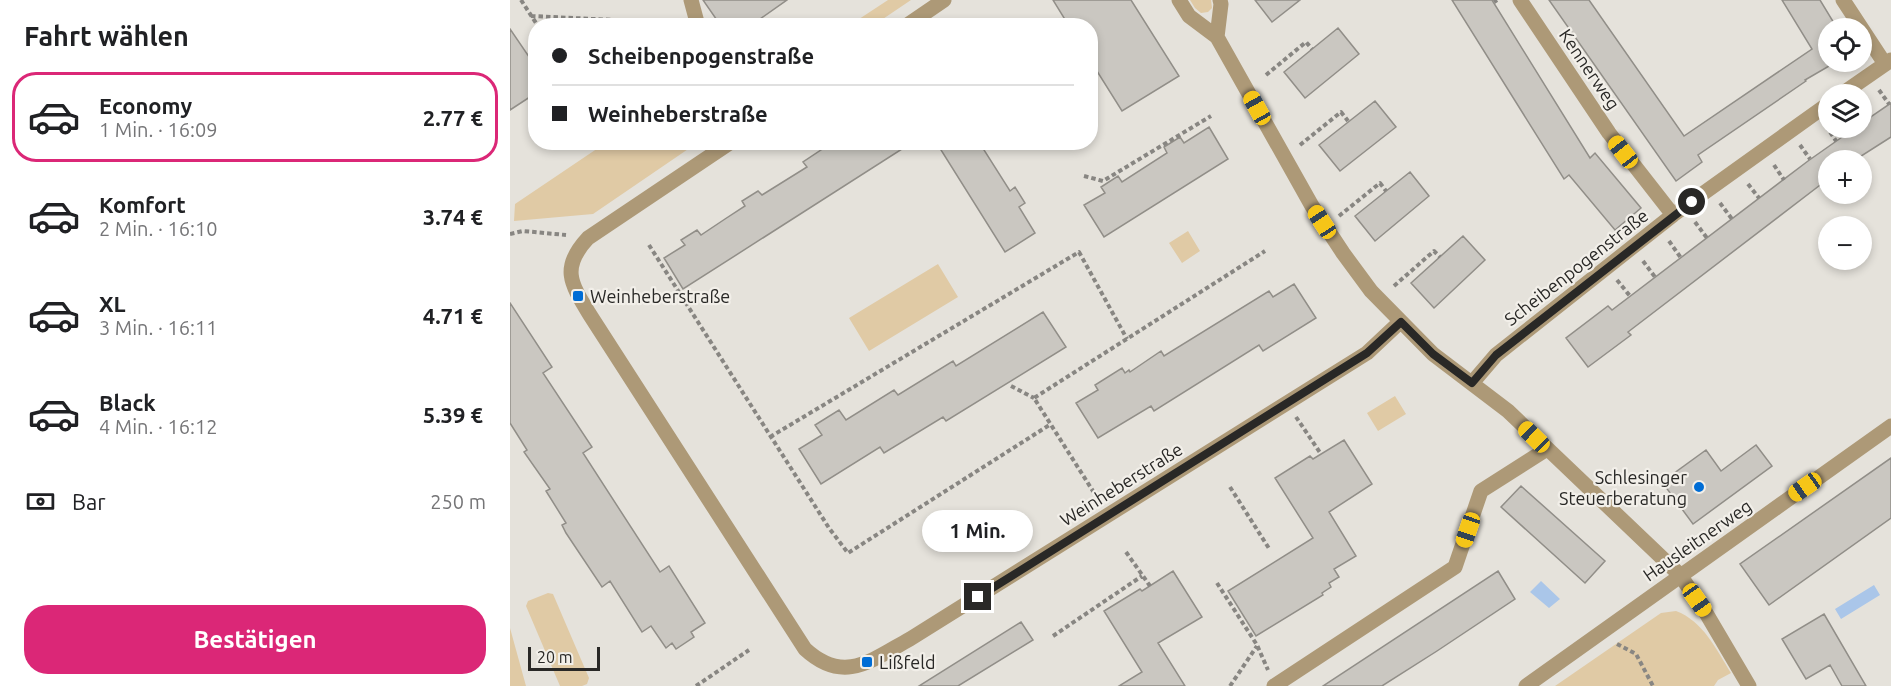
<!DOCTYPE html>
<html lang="de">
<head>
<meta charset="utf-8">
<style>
	body { margin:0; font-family:Ubuntu,sans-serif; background:#f2f2f2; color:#202124; height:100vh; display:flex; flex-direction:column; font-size:22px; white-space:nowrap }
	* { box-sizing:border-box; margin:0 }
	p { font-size:20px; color:#757577 }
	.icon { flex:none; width:33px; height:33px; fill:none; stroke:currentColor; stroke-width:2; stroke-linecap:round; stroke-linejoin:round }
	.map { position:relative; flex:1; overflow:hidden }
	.details { display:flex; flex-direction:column; background:#fff; width:510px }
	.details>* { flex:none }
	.hud { position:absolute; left:18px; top:18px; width:570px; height:132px; border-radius:24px; box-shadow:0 3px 9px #0003; display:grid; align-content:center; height:132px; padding:0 24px; background:#fff }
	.buttons { position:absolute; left:1308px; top:18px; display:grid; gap:12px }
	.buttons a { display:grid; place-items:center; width:54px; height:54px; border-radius:50%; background:#fff; box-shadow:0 3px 9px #0003; font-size:30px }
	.scale { position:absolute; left:18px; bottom:15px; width:72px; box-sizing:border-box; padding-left:6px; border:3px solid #292826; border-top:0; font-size:16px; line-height:21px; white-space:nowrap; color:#292826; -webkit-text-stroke:4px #f2efe9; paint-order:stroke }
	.end { position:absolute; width:27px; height:27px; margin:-14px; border:8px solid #292826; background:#fff; box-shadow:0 0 0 3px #fff }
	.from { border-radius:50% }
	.bubble { position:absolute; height:42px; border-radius:21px; background:#fff; box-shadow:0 3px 9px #0003; font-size:20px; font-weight:700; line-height:42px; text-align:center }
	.car { position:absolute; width:18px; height:36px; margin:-18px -9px; border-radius:8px; box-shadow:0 0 4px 2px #0007; background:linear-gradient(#f5c518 24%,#345 0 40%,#f5c518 0 76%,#345 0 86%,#f5c518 0) }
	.hud b { display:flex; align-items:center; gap:21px; height:57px; font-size:22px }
	.hud b+b { border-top:2px solid #e0e0e0 }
	.hud i { width:15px; height:15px; background:#202124 }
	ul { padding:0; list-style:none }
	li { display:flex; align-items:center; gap:18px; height:90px; margin:0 12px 9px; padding:0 12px; border:3px solid transparent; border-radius:24px }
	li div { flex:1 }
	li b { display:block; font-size:22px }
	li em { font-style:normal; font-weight:700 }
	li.current { border-color:#db2777 }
	li>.icon { width:54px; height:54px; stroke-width:1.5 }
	h2 { padding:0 24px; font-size:27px; line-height:72px }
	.pay { display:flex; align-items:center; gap:15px; height:66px; padding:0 24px; font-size:22px }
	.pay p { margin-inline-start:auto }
	.button { display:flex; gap:12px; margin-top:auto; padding:12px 24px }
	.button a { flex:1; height:69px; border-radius:24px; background:#db2777; color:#fff; font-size:24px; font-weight:700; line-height:69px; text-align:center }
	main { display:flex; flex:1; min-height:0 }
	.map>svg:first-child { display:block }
	.green { fill:#e0caa5 }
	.water { fill:#aac6e9 }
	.building { fill:#cac7c1; stroke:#918e88; stroke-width:1.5 }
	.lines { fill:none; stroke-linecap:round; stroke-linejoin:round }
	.path { stroke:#888682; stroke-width:4; stroke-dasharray:4.5 3; stroke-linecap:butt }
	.minor { stroke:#ad9977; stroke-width:15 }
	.route { stroke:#292826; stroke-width:8 }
	.poi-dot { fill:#006dd5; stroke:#f2efe9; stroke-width:2 }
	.labels { text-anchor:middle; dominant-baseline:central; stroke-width:4.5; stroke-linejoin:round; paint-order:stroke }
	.street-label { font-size:18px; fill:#292826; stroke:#f2efe9 }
	.poi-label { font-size:18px; fill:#292826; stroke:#f2efe9; text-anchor:start }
</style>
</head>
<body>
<main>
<section class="details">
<h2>Fahrt wählen</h2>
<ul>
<li class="current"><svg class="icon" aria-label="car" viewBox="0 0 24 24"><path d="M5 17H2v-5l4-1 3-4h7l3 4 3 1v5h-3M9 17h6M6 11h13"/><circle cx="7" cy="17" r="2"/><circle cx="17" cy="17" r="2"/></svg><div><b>Economy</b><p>1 Min. · 16:09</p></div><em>2.77 €</em></li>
<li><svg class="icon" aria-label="car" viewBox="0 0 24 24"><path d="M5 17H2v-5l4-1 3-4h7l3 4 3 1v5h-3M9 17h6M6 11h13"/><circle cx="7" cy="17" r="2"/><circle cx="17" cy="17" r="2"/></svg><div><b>Komfort</b><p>2 Min. · 16:10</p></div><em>3.74 €</em></li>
<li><svg class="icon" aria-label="car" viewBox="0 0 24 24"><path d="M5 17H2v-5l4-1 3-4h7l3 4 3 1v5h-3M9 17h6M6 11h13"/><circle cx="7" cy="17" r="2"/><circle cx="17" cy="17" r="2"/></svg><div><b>XL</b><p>3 Min. · 16:11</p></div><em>4.71 €</em></li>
<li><svg class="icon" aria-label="car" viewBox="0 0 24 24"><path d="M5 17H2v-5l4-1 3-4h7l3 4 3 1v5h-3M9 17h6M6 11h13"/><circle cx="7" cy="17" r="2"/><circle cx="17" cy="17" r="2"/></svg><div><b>Black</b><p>4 Min. · 16:12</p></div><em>5.39 €</em></li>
</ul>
<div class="pay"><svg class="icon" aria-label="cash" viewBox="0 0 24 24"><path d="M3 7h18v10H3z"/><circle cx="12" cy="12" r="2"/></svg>Bar<p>250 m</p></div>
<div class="button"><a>Bestätigen</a></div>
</section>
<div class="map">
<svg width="1381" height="686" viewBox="0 0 1381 686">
	<rect width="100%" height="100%" fill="#e5e2db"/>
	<path class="green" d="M378 0H401L364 25H340Z
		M680 0H701L702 8 698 12 691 13 685 8Z
		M97 142 187 143 83 214 4 221 5 204Z
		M678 231 690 251 672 263 659 243Z
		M428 264 448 297 359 351 339 318Z
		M885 396 896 414 868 431 857 413Z
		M38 593 43 594 79 678 77 684 72 686H50L16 606 18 601Z
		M1166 611C1193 621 1206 649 1221 673L1208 680 1204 686H1045L1151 613Z
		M0 628 16 686H0Z"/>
	<path class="water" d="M1031 581 1050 599 1039 608 1020 592Z
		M1364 585 1370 595 1331 619 1325 609Z"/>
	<path class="building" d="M193 0H277L240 26H211Z
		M543 0H621L669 76 612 111 580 60V26H559Z
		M745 0H790L762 22Z
		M942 0H982L1080 158 1085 153 1131 208 1105 230 1059 175 1054 179Z
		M1039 0H1079L1174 136 1302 49 1272 0H1310L1327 28H1318V62H1326L1295 80 1296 81 1188 155 1192 162 1166 181Z
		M828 28 849 54 795 98 774 72Z
		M0 29 26 67V93L0 110Z
		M865 101 886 127 830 171 809 145Z
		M1381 103V137L1345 160H1318V179L1118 332 1121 335 1078 367 1056 338 1098 306 1102 310 1298 161 1345 128H1352V123Z
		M699 127 718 159 594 237 574 205 595 193 591 187 608 176 612 182 657 153 654 147 670 137 674 143Z
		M323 142H403L173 289 154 258 175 245 171 240 187 230 191 235 215 219 235 206 232 201 248 191 252 195 297 167 293 162Z
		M426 142H469L500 191 505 187 515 203 509 207 525 233 495 252Z
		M900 172 919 196 865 241 845 216Z
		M953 236 975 260 924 308 901 283Z
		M784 284 806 318 753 351 749 345 644 411 641 406 588 438 566 403 588 390 585 385 612 368 615 373 619 370 620 372 651 351 654 356 759 291 763 297Z
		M0 303 42 367 33 373 82 447 73 453 150 572 159 566 195 623 181 632 184 637 166 649 162 643 156 648 141 626 132 632 100 581 92 587 56 533 52 525 56 523 36 491 40 489 14 452 17 450 0 423Z
		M533 312 556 347 436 421 433 417 374 453 370 447 311 484 289 449 312 435 305 425 329 410 336 420 384 390 388 395 443 361 446 366Z
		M834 440 862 484 819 512 846 556 824 569 829 577 819 583 821 587 812 593 813 595 746 636 718 591 803 538 765 478 800 456 803 459Z
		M1246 445 1262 466 1183 524 1152 482 1196 450 1211 471Z
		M1381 458V518L1259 605 1230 564Z
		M1011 486 1095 561 1075 583 991 507Z
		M663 571 692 617 648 643 675 686H609L632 672 594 611 630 589 632 591Z
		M988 571 1005 599 927 651 872 686H813Z
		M1314 614 1356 686H1332L1320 665 1296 679 1272 639Z
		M511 622 523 640 448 686H409Z"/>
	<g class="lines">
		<path class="path" d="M11 0 28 26
			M984 2 987 0
			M21 16 167 23
			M756 75 796 42 802 49
			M1369 90 1379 104
			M1352 121V122
			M1316 126 1326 141
			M790 145 831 112 838 121
			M1290 145 1300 159
			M1264 165 1274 180
			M574 176 593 181 701 116
			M1238 184 1249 198
			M1210 203 1222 219
			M829 216 870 183 876 191
			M1185 222 1197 238
			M0 234 13 231 56 235
			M1159 241 1171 258
			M139 245 319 528 338 553 541 424
			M1133 261 1145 277
			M1107 280 1120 296
			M884 286 924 251 930 257
			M501 386 524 398
			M786 417 811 454
			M260 437 569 252 617 339
			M720 487 760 550
			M588 499 524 398 755 251
			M616 552 640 586
			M707 583 747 645 758 670
			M543 636 632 576
			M1107 644 1126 654 1143 686
			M186 686 239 650
			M720 686 747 646"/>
		<path class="minor" d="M181 0 188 26
			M669 0 679 16 707 37 802 206 833 253 861 291 923 354 998 411 1170 575 1196 613 1239 686
			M1010 0 1099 133 1163 215
			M1333 0 1375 64
			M396 26 434 0
			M707 37 711 4 710 0
			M1332 94 1381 60
			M221 142 78 238C50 268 61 284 80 315L295 649C334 685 362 660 400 639L857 353 890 322
			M962 383 986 355 1163 215 1318 104
			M764 686 945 567 971 491 1037 449
			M1016 686 1381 426"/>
	</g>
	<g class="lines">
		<path class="route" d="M468 597 857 353 891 322 923 354 962 383 986 355 1182 202"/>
	</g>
	<g class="poi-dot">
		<rect x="62" y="290" width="12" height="12" rx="3"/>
		<circle cx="1189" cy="487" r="6"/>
		<rect x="351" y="656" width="12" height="12" rx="3"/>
	</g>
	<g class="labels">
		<g class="street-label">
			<text transform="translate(1080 69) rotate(56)">Kennerweg</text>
			<text transform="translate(1066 267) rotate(-38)">Scheibenpogenstraße</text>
			<text transform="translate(611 484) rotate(-32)">Weinheberstraße</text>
			<text transform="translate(1187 540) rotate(-35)">Hausleitnerweg</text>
		</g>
		<g class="poi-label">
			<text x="80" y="296">Weinheberstraße</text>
			<text x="1177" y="477" text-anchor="end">Schlesinger<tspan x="1177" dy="21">Steuerberatung</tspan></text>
			<text x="369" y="662">Lißfeld</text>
		</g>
	</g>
</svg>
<div class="buttons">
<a><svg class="icon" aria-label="locate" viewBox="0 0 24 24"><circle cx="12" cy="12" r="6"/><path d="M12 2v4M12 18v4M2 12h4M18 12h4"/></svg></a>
<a><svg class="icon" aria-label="layers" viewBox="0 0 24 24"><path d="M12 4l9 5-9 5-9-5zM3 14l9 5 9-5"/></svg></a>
<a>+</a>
<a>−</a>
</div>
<div class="scale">20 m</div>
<i class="end from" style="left:1182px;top:202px"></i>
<i class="end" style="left:468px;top:597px"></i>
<div class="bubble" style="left:412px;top:510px;width:111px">1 Min.</div>
<i class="car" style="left:747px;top:108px;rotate:331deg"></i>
<i class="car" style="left:1113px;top:152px;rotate:322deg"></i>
<i class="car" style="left:812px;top:222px;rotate:327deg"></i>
<i class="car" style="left:1024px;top:437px;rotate:314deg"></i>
<i class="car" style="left:1295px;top:487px;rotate:235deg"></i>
<i class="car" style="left:958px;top:530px;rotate:199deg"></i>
<i class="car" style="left:1187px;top:600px;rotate:145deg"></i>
<div class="hud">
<b><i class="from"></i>Scheibenpogenstraße</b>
<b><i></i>Weinheberstraße</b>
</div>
</div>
</main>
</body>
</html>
